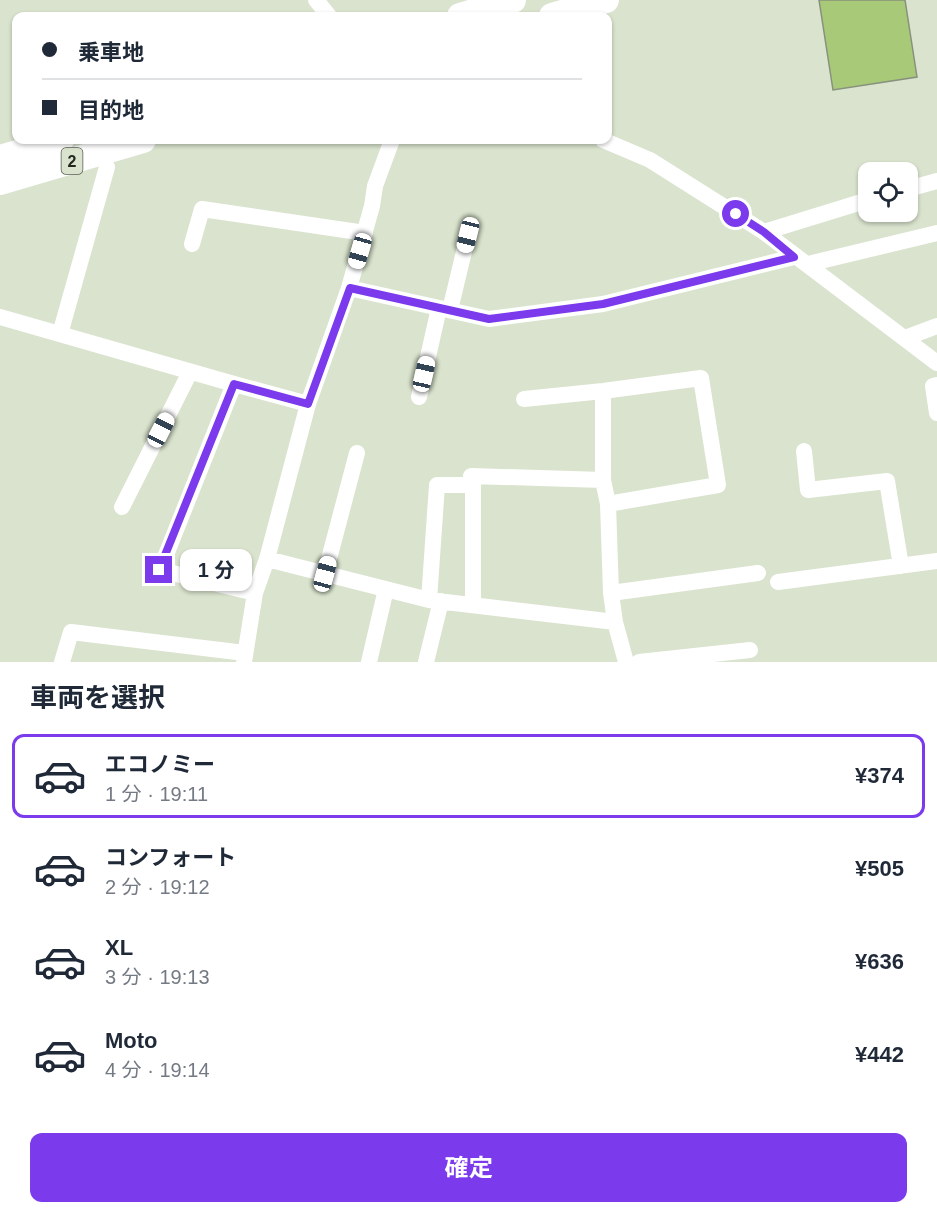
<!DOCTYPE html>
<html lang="ja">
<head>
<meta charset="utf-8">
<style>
	body { margin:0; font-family:Arial,"Noto Sans JP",sans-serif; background:#f2f2f3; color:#1f2937; height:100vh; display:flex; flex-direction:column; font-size:22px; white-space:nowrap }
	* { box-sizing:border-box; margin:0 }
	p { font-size:20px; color:#747a83 }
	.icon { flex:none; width:33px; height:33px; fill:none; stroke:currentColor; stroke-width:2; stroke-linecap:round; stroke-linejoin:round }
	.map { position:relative; height:662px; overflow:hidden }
	.panel { display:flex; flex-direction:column; background:#fff; flex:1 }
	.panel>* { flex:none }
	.banner { position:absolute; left:12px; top:12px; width:600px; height:132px; border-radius:12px; box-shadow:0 2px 4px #0004; display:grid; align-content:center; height:132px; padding:0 30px; background:#fff }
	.controls { position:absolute; left:858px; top:162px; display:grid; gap:12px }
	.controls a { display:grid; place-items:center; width:60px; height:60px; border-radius:12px; background:#fff; box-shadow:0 2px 4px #0004; font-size:30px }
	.end { position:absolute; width:27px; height:27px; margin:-14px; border:8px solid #7c3aed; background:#fff; box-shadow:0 0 0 3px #fff }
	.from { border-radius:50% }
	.bubble { position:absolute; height:42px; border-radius:12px; background:#fff; box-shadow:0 2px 4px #0004; font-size:20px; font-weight:700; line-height:42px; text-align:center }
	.car { position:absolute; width:18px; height:36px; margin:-18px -9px; border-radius:8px; box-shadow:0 0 4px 2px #0007; background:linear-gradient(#fff 24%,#345 0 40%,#fff 0 76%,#345 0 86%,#fff 0) }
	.banner b { display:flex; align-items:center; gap:21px; height:57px; font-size:22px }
	.banner b+b { border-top:2px solid #e0e1e3 }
	.banner i { width:15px; height:15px; background:#1f2937 }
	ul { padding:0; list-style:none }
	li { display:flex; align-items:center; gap:18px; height:84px; margin:0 12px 9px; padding:0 18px; border:3px solid transparent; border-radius:12px }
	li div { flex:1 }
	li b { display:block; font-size:22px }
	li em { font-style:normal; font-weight:700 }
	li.selected { border-color:#7c3aed }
	li>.icon { width:54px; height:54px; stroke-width:1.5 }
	h2 { padding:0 30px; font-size:27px; line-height:72px }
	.button { display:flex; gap:12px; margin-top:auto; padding:12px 30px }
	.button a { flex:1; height:69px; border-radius:12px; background:#7c3aed; color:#fff; font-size:24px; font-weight:700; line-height:69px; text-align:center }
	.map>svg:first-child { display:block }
	.building { fill:#a7c978; stroke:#88917d; stroke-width:1.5 }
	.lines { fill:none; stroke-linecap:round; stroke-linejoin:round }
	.minor { stroke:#fff; stroke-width:16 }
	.primary { stroke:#fff; stroke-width:26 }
	.route { stroke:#7c3aed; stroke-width:8 }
	.labels { text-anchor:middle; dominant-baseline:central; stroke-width:4.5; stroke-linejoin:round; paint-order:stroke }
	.shield { fill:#d9e3cd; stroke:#5a5f53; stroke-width:1.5 }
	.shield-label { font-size:16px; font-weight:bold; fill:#23271f }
</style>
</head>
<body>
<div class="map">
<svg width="937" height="662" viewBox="0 0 937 662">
	<rect width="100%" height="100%" fill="#d9e3cd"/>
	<path class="building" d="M819 0H905L917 77 833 90Z"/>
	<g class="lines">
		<path class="minor" d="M316 0 329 16
			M603 140 650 160 764 232
			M908 189 937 181
			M868 200 764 232 937 363
			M192 244 202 209 365 233
			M808 264 937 233
			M349 288 489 319 603 304 794 257
			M450 310 468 235
			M0 317 234 384 308 404
			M60 334 107 167
			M905 338 937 326
			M234 384 160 570 255 593
			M937 385 933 386 937 413
			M603 391V480L608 504 611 593 615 622
			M419 397 439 308
			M524 399 603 391 701 378 718 485 608 504
			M804 451 808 490 887 481 901 566
			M122 507 190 372
			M267 559 429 600 615 622 626 662
			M325 574 357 453
			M778 582 937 561
			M611 593 758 573
			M429 600 437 485H473
			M473 605V485L471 476 603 480
			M62 662 71 632 245 653
			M244 662 255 593 267 559 308 404 349 288 372 206 375 186 392 140
			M369 662 386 589
			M426 662 441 601
			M639 662 750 650"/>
		<path class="primary" d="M460 16 513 0
			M552 16 606 0
			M0 158 61 140
			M0 182 143 140"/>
	</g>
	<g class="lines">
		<path class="route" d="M159 570 234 384 308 404 350 288 489 319 603 304 794 257 764 232 736 214"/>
	</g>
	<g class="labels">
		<rect class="shield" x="61.5" y="148" width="21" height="26" rx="4.5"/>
		<g class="shield-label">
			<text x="72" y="161">2</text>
		</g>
	</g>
</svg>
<div class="controls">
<a><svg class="icon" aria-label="locate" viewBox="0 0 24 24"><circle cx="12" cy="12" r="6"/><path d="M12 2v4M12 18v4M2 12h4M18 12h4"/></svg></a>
</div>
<i class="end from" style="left:736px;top:214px"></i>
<i class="end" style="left:159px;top:570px"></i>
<div class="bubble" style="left:180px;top:549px;width:72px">1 分</div>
<i class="car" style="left:468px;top:235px;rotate:194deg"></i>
<i class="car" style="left:360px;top:251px;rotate:196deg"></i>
<i class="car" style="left:424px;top:374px;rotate:13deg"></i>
<i class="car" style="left:161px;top:430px;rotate:27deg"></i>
<i class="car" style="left:325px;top:574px;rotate:15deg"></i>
<div class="banner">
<b><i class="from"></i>乗車地</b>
<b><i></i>目的地</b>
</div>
</div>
<section class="panel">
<h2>車両を選択</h2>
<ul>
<li class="selected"><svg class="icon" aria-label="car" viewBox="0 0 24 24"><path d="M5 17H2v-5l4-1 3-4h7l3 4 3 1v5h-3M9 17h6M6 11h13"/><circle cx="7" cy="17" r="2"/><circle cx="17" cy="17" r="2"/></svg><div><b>エコノミー</b><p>1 分 · 19:11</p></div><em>¥374</em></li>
<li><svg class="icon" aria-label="car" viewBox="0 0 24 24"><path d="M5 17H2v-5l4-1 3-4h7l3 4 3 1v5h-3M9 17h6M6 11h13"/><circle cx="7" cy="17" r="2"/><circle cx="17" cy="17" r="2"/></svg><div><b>コンフォート</b><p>2 分 · 19:12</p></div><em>¥505</em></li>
<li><svg class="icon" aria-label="car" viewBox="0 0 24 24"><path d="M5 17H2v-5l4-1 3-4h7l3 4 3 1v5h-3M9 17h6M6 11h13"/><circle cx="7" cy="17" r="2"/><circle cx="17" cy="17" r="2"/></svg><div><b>XL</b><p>3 分 · 19:13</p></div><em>¥636</em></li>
<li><svg class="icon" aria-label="car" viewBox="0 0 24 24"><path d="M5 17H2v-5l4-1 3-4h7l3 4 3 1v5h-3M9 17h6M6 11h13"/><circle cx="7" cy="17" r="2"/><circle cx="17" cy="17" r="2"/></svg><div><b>Moto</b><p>4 分 · 19:14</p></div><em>¥442</em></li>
</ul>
<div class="button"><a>確定</a></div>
</section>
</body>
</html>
